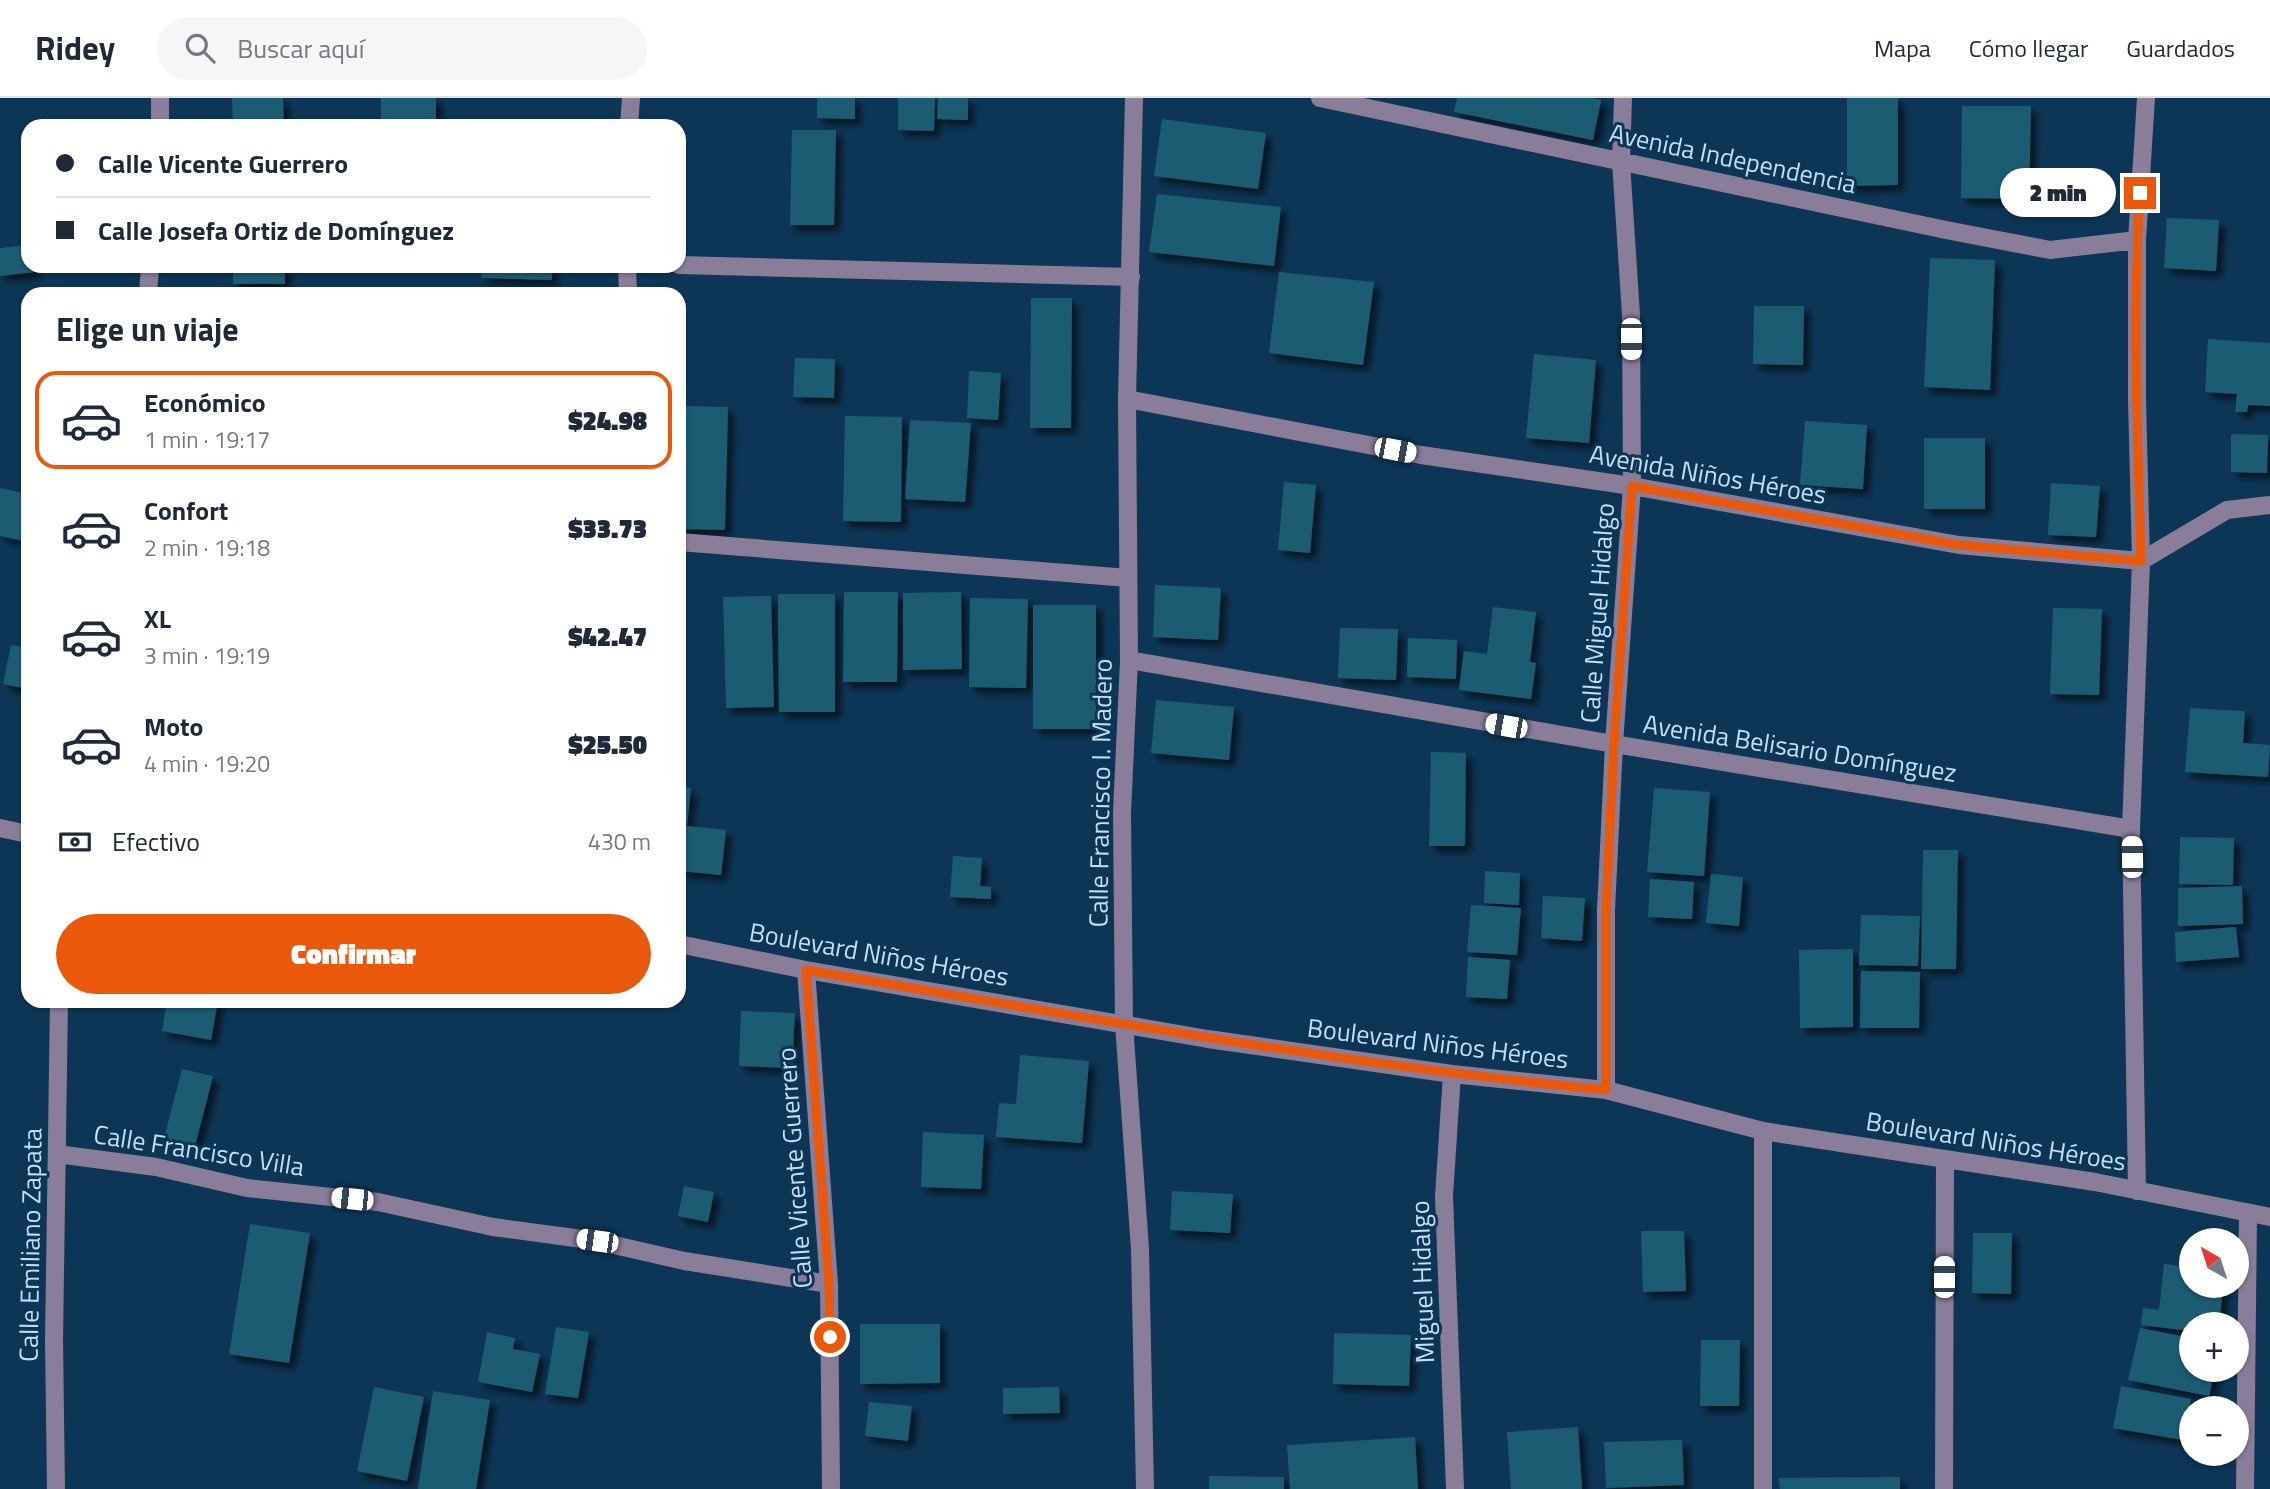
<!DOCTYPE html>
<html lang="es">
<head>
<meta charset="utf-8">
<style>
	body { margin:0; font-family:"Titillium Web",sans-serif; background:#f6f6f7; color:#1f2937; height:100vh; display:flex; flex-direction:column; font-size:26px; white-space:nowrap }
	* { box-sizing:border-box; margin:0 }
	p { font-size:23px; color:#747a83 }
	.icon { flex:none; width:38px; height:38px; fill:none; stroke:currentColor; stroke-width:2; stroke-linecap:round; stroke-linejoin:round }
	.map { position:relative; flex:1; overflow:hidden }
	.details { position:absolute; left:21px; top:189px; width:665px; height:721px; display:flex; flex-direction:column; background:#fff; border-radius:21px; box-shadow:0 2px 5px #0004 }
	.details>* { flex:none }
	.hud { position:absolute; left:21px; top:21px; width:665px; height:154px; border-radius:21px; box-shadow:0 2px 5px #0004; display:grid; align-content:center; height:154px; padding:0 35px; background:#fff }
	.needle { width:46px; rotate:321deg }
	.tools { position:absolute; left:2179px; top:1130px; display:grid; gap:14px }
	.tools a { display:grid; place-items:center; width:70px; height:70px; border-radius:50%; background:#fff; box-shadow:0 2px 5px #0004; font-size:35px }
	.end { position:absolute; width:32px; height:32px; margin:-16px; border:9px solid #ea580c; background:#fff; box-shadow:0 0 0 4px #fff }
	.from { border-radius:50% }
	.bubble { position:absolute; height:49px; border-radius:24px; background:#fff; box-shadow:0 2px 5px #0004; font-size:23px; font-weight:800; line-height:49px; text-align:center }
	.car { position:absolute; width:21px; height:42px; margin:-21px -10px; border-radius:9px; box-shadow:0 0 5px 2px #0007; background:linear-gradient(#fff 24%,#345 0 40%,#fff 0 76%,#345 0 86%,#fff 0) }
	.hud b { display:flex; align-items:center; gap:24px; height:66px; font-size:26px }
	.hud b+b { border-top:2px solid #e0e1e3 }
	.hud i { width:18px; height:18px; background:#1f2937 }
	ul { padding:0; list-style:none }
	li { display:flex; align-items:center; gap:21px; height:98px; margin:0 14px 10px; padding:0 21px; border:4px solid transparent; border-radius:21px }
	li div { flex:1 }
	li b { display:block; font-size:26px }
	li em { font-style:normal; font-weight:800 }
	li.on { border-color:#ea580c }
	li>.icon { width:63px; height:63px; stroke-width:1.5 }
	h2 { padding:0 35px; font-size:32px; line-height:84px }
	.pay { display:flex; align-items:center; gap:18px; height:77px; padding:0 35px; font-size:26px }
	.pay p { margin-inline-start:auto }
	.action { display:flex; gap:14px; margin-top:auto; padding:14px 35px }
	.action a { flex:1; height:80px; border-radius:42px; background:#ea580c; color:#fff; font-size:28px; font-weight:800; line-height:80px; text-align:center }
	header { display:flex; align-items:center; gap:42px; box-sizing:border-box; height:98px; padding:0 35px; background:#fff; border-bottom:2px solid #e0e1e3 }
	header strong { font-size:33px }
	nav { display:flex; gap:38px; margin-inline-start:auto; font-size:24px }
	.search { width:490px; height:63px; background:#f6f6f7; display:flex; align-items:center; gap:18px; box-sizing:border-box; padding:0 24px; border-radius:38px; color:#747a83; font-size:26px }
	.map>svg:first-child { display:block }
	.building { fill:#1e5c73; filter:url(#shadow) }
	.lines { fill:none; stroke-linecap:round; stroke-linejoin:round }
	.minor { stroke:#8a7d99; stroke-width:18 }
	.route { stroke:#ea580c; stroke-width:9 }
	.labels { text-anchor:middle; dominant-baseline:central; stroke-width:6; stroke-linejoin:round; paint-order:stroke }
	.street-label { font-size:26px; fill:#c3def7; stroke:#0d3656 }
</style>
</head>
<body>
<header>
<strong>Ridey</strong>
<div class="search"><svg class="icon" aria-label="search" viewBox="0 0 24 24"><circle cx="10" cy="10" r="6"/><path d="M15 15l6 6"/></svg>Buscar aquí</div>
<nav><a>Mapa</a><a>Cómo llegar</a><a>Guardados</a></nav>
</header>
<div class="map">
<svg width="2270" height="1391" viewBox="0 0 2270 1391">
	<defs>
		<filter id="shadow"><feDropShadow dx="6" dy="6" stdDeviation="3.5" flood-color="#0009"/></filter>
	</defs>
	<rect width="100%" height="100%" fill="#0d3656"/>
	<path class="building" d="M232 0H283L284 28H233Z
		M381 0H436V28H381Z
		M817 0H855V21L817 20Z
		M898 0H935L934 33 898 32Z
		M938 0H968V22L937 21Z
		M1457 0H1592L1601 2 1593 42 1454 14Z
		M1847 0H1898V87L1847 88Z
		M1962 8H2031L2029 101 1961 100Z
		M1162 21 1266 35 1258 91 1154 78Z
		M792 32H836L834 127H790Z
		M1157 96 1281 109 1274 168 1149 154Z
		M2167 120 2219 122 2216 173 2164 170Z
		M28 147V168H35V174L0 178V150Z
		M1930 160 1995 162 1990 292 1924 289Z
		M233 168H285V186H233Z
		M481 168H552V182L481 180Z
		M1279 174 1374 184 1363 267 1269 255Z
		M1031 200H1072L1071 330H1030Z
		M1754 208H1804L1803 267 1753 266Z
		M2208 241 2270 245V308L2248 307 2247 314H2235L2237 296 2205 294Z
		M1534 256 1596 262 1589 345 1526 340Z
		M795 260 835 261 834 300 793 299Z
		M969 273 1001 275 998 322 967 320Z
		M679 308 728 309 725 432 679 431Z
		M845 318 902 319 901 424 843 423Z
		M910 322 971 325 965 404 905 401Z
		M1805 323 1867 327 1863 391 1800 387Z
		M2231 336 2268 337 2267 375 2231 374Z
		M1924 340H1985V411H1924Z
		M1284 384 1316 387 1310 455 1278 452Z
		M2051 385 2100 388 2096 439 2048 437Z
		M0 390 28 396V444L0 438Z
		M1155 487 1221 490 1218 542 1153 539Z
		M844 494H898L897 584H843Z
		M961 494 962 571 903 572V495Z
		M778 496H835V614H779Z
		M771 498 774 609 726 610 723 499Z
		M970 500 1028 501 1026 590 969 589Z
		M1033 507H1096V631H1033Z
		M1493 509 1536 514 1530 564 1536 565 1531 601 1459 592 1464 553 1487 556Z
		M2053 510 2102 511 2099 597 2050 596Z
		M1340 530 1398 531 1396 582 1338 580Z
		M1408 540 1457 542 1456 581 1407 579Z
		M11 547 28 550V591L3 586Z
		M1156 602 1234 609 1229 662 1151 655Z
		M2190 610 2245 613 2243 645 2270 647 2268 679 2185 674Z
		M1431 654 1466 655 1465 748H1429Z
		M679 689 691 690 687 728 726 732 721 777 679 773Z
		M1654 690 1710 694 1704 778 1647 774Z
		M2180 739 2234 740 2233 787 2179 786Z
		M1923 752H1958L1956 871H1921Z
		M953 758 982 760 980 788 991 789V801L950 799Z
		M1485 773 1520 775 1519 807 1484 805Z
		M1711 776 1743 779 1739 828 1706 825Z
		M1650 781 1694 784 1692 821 1648 819Z
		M2242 788 2243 826 2178 828V790Z
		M1543 798 1585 800 1582 843 1541 840Z
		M1471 807 1521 810 1517 857 1467 854Z
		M1861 817 1920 818 1918 868 1859 867Z
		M2236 829 2239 859 2176 864 2175 834Z
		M1853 851V929L1800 930 1799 852Z
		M1468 859 1510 862 1507 901 1466 899Z
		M1861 873 1920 874 1919 930H1860Z
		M167 903H218L211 942 162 933Z
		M741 913 795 915 792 970 739 968Z
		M1020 957 1089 963 1082 1045 996 1039 999 1005 1016 1006Z
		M182 971 213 978 195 1048 164 1040Z
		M923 1034 984 1037 981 1091 921 1089Z
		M684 1088 714 1094 708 1124 678 1118Z
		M1172 1093 1233 1096 1230 1135 1170 1132Z
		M250 1126 310 1135 289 1265 229 1256Z
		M1641 1133H1684L1686 1193 1643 1194Z
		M1973 1135H2012L2011 1196 1972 1195Z
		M2164 1166 2191 1169V1188H2223L2219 1227H2191V1233L2141 1227 2143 1210 2159 1212Z
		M860 1226H940V1285L860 1286Z
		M556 1229 589 1234 578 1300 545 1296Z
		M2140 1230 2191 1240V1272H2215L2209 1298 2128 1282Z
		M487 1234 515 1240 513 1251 540 1256 532 1294 478 1284Z
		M1334 1235 1411 1237 1409 1288 1333 1286Z
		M1701 1242H1740L1739 1308H1700Z
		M2121 1288 2191 1301 2183 1342 2113 1330Z
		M374 1289 424 1299 407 1383 357 1373Z
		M1059 1289 1060 1315 1003 1316V1290Z
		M433 1293 490 1302 476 1391H418Z
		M869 1304 912 1308 908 1343 865 1338Z
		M1578 1329 1582 1391H1511L1507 1334Z
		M1415 1339 1418 1391H1290L1287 1347Z
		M1682 1342 1684 1387 1606 1390 1604 1344Z
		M1209 1378 1284 1379V1391H1209Z
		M1900 1379V1391H1780L1779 1380Z"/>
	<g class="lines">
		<path class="minor" d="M1134 0 1127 301 1129 562 1122 715 1124 926 1140 1151 1145 1391
			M1320 0 1946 132 2050 152 2137 142
			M160 28V0
			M629 28 631 0
			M679 167 1131 179
			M627 168 628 196
			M148 196 150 168
			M1127 301 1421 357 1632 388 1959 447 2141 463 2227 412 2270 407
			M679 444 1128 480
			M1129 562 1614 646 2131 731
			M0 730 28 736
			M679 846 806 872 1208 941 1452 976 1606 992 1763 1033 2095 1084 2270 1119
			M806 872 829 1186 831 1391
			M1452 976 1444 1098 1455 1391
			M1606 992V812L1614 646 1632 388 1631 217 1621 64 1623 0
			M1763 1033V1391
			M57 1056 156 1069 247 1090 378 1104 493 1129 597 1143 684 1163 829 1186
			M2137 1093 2131 731 2141 463 2137 301V142L2146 0
			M56 1391 54 1242 59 903
			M1944 1391 1945 1061
			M2245 1391 2248 1116"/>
	</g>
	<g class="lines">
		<path class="route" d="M830 1239 829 1186 806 872C1072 917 1337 966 1606 992V812L1614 646 1632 388 1959 447 2141 463C2138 341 2132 217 2140 95"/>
	</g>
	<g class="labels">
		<g class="street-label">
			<text transform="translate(1733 60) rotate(12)">Avenida Independencia</text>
			<text transform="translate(1708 376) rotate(10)">Avenida Niños Héroes</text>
			<text transform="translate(1597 515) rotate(-86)">Calle Miguel Hidalgo</text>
			<text transform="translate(1800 650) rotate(9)">Avenida Belisario Domínguez</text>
			<text transform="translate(1100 695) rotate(-89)">Calle Francisco I. Madero</text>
			<text transform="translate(879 856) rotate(10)">Boulevard Niños Héroes</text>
			<text transform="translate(1438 945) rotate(7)">Boulevard Niños Héroes</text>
			<text transform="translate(1996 1043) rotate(9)">Boulevard Niños Héroes</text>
			<text transform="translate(199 1052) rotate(9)">Calle Francisco Villa</text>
			<text transform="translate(794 1070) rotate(-94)">Calle Vicente Guerrero</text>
			<text transform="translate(30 1147) rotate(-89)">Calle Emiliano Zapata</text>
			<text transform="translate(1422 1184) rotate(-92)">Miguel Hidalgo</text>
		</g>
	</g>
</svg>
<div class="tools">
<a><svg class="needle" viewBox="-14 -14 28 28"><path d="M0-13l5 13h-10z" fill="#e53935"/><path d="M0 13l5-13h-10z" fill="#747a83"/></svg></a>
<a>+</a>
<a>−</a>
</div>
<i class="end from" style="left:830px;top:1239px"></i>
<i class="end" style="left:2140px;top:95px"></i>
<div class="bubble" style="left:2000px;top:70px;width:116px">2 min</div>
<i class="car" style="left:1631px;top:241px;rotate:180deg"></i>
<i class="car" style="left:1395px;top:352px;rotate:101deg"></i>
<i class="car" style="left:1506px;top:628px;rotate:280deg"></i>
<i class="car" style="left:2132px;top:759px;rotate:359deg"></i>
<i class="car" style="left:352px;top:1101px;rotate:276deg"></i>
<i class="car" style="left:597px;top:1143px;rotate:278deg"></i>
<i class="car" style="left:1944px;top:1179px;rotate:0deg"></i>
<div class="hud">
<b><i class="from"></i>Calle Vicente Guerrero</b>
<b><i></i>Calle Josefa Ortiz de Domínguez</b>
</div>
<section class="details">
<h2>Elige un viaje</h2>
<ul>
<li class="on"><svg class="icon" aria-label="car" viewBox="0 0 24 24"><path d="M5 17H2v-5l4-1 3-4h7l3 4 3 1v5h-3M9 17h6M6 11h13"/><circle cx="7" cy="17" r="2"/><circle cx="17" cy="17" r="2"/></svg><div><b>Económico</b><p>1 min · 19:17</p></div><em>$24.98</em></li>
<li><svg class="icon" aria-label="car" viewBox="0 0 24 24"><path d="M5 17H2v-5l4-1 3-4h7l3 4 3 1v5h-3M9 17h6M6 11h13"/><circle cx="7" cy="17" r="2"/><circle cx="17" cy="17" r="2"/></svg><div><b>Confort</b><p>2 min · 19:18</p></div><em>$33.73</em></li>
<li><svg class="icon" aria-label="car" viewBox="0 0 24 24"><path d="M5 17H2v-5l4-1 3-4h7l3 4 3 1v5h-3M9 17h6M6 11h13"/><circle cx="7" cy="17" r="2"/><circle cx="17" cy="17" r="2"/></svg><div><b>XL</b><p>3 min · 19:19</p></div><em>$42.47</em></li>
<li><svg class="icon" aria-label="car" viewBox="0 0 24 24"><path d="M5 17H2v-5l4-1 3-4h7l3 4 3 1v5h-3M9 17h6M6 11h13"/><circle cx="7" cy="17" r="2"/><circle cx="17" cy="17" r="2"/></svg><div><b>Moto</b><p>4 min · 19:20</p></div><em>$25.50</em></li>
</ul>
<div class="pay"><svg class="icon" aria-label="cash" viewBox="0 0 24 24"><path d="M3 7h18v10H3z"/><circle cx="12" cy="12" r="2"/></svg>Efectivo<p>430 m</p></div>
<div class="action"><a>Confirmar</a></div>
</section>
</div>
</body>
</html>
